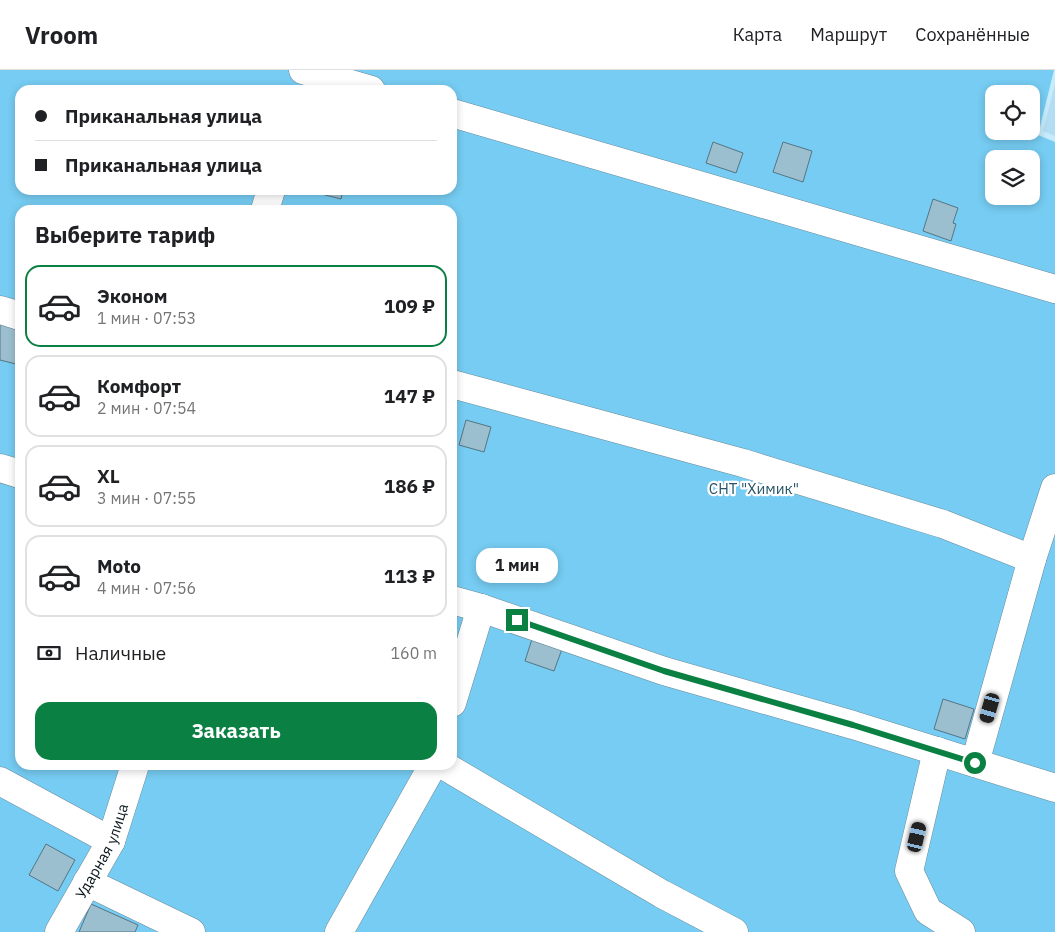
<!DOCTYPE html>
<html lang="ru">
<head>
<meta charset="utf-8">
<style>
	body { margin:0; font-family:"IBM Plex Sans",sans-serif; background:#f2f2f2; color:#202124; height:100vh; display:flex; flex-direction:column; font-size:19px; white-space:nowrap }
	* { box-sizing:border-box; margin:0 }
	p { font-size:16px; color:#757577 }
	.icon { flex:none; width:28px; height:28px; fill:none; stroke:currentColor; stroke-width:2; stroke-linecap:round; stroke-linejoin:round }
	.map { position:relative; flex:1; overflow:hidden }
	.details { position:absolute; left:15px; top:135px; width:442px; height:565px; display:flex; flex-direction:column; background:#fff; border-radius:15px; box-shadow:0 2px 8px #0003 }
	.details>* { flex:none }
	.guide { position:absolute; left:15px; top:15px; width:442px; height:110px; border-radius:15px; box-shadow:0 2px 8px #0003; display:grid; align-content:center; height:110px; padding:0 20px; background:#fff }
	.controls { position:absolute; left:985px; top:15px; display:grid; gap:10px }
	.controls a { display:grid; place-items:center; width:55px; height:55px; border-radius:10px; background:#fff; box-shadow:0 2px 8px #0003; font-size:25px }
	.end { position:absolute; width:22px; height:22px; margin:-11px; border:6px solid #0b8043; background:#fff; box-shadow:0 0 0 2px #fff }
	.from { border-radius:50% }
	.bubble { position:absolute; height:35px; border-radius:15px; background:#fff; box-shadow:0 2px 8px #0003; font-size:16px; font-weight:700; line-height:35px; text-align:center }
	.car { position:absolute; width:15px; height:30px; margin:-15px -8px; border-radius:6px; box-shadow:0 0 4px 1px #0007; background:linear-gradient(#222 24%,#8ab4d8 0 40%,#222 0 76%,#8ab4d8 0 86%,#222 0) }
	.guide b { display:flex; align-items:center; gap:18px; height:48px; font-size:19px }
	.guide b+b { border-top:1px solid #e0e0e0 }
	.guide i { width:12px; height:12px; background:#202124 }
	ul { padding:0; list-style:none }
	li { display:flex; align-items:center; gap:15px; height:82px; margin:0 10px 8px; padding:0 10px; border:2px solid #e0e0e0; border-radius:15px }
	li div { flex:1 }
	li b { display:block; font-size:19px }
	li em { font-style:normal; font-weight:700 }
	li.on { border-color:#0b8043 }
	li>.icon { width:45px; height:45px; stroke-width:1.5 }
	h2 { padding:0 20px; font-size:22px; line-height:60px }
	.pay { display:flex; align-items:center; gap:12px; height:55px; padding:0 20px; font-size:19px }
	.pay p { margin-inline-start:auto }
	.primary-button { display:flex; gap:10px; margin-top:auto; padding:10px 20px }
	.primary-button a { flex:1; height:58px; border-radius:15px; background:#0b8043; color:#fff; font-size:20px; font-weight:700; line-height:58px; text-align:center }
	header { display:flex; align-items:center; gap:30px; box-sizing:border-box; height:70px; padding:0 25px; background:#fff; border-bottom:1px solid #e0e0e0 }
	header strong { font-size:24px }
	nav { display:flex; gap:28px; margin-inline-start:auto; font-size:18px }
	.map>svg:first-child { display:block }
	.built { fill:#b2ddf2 }
	.green { fill:#76ccf2; fill-rule:evenodd }
	.building { fill:#9cbfd0; stroke:#547584 }
	.lines { fill:none; stroke-linecap:round; stroke-linejoin:round }
	.minor-casing { stroke:#6a8b9b; stroke-width:29 }
	.minor { stroke:#fff; stroke-width:28 }
	.route { stroke:#0b8043; stroke-width:6 }
	.labels { text-anchor:middle; dominant-baseline:central; stroke-width:4.5; stroke-linejoin:round; paint-order:stroke }
	.park-label { font-size:15px; fill:#285467; stroke:#fff }
	.street-label { font-size:15px; fill:#0a181d; stroke:#fff }
</style>
</head>
<body>
<header>
<strong>Vroom</strong>
<nav><a>Карта</a><a>Маршрут</a><a>Сохранённые</a></nav>
</header>
<div class="map">
<svg width="1055" height="862" viewBox="0 0 1055 862">
	<rect width="100%" height="100%" fill="#c6ebfc"/>
	<path class="built" d="M1055 14V66L1043 61Z"/>
	<path class="green" d="M0 0H1054L1038 65 1055 72V862H0ZM20 20H452V120H20ZM994 24H1031V61H994ZM994 89H1031V126H994ZM20 140H452V695H20Z"/>
	<path class="building" d="M713 72 743 83 736 103 706 93Z
		M783 72 812 81 803 112 773 102Z
		M306 120H343L341 129Z
		M933 129 958 138 953 153 956 154 951 171 923 161Z
		M0 254 20 259V295L0 290Z
		M466 350 491 357 484 382 459 375Z
		M532 569 562 579 554 601 525 591Z
		M943 629 974 639 965 669 934 659Z
		M46 774 75 790 58 821 29 805Z
		M91 834 138 855 135 862H79Z"/>
	<g class="lines">
		<g class="minor-casing">
			<g id="minor">
				<path d="M303 0 371 20"/>
				<path d="M452 43 1055 219"/>
				<path d="M265 140 271 120"/>
				<path d="M0 240 20 246"/>
				<path d="M452 314 743 393 943 454 1032 489 975 693"/>
				<path d="M0 398 20 404"/>
				<path d="M1032 489 1055 418"/>
				<path d="M452 530 481 538 664 601 853 655 1055 718"/>
				<path d="M452 633 481 538"/>
				<path d="M937 681 909 801 928 841 961 862"/>
				<path d="M443 695 662 824 734 862"/>
				<path d="M0 711 111 771"/>
				<path d="M87 812 191 862"/>
				<path id="s1" d="M59 862 111 771 135 695"/>
				<path d="M339 862 433 695"/>
			</g>
		</g>
		<use href="#minor" class="minor"/>
	</g>
	<g class="lines">
		<path class="route" d="M517 550 664 601 853 655 975 693"/>
	</g>
	<g class="labels">
		<g class="park-label">
			<text x="754" y="418">СНТ "Химик"</text>
		</g>
		<g class="street-label">
			<text stroke="none"><textPath href="#s1" startOffset="92">Ударная улица</textPath></text>
		</g>
	</g>
</svg>
<div class="controls">
<a><svg class="icon" aria-label="locate" viewBox="0 0 24 24"><circle cx="12" cy="12" r="6"/><path d="M12 2v4M12 18v4M2 12h4M18 12h4"/></svg></a>
<a><svg class="icon" aria-label="layers" viewBox="0 0 24 24"><path d="M12 4l9 5-9 5-9-5zM3 14l9 5 9-5"/></svg></a>
</div>
<i class="end from" style="left:975px;top:693px"></i>
<i class="end" style="left:517px;top:550px"></i>
<div class="bubble" style="left:476px;top:478px;width:82px">1 мин</div>
<i class="car" style="left:990px;top:638px;rotate:196deg"></i>
<i class="car" style="left:917px;top:767px;rotate:13deg"></i>
<div class="guide">
<b><i class="from"></i>Приканальная улица</b>
<b><i></i>Приканальная улица</b>
</div>
<section class="details">
<h2>Выберите тариф</h2>
<ul>
<li class="on"><svg class="icon" aria-label="car" viewBox="0 0 24 24"><path d="M5 17H2v-5l4-1 3-4h7l3 4 3 1v5h-3M9 17h6M6 11h13"/><circle cx="7" cy="17" r="2"/><circle cx="17" cy="17" r="2"/></svg><div><b>Эконом</b><p>1 мин · 07:53</p></div><em>109 ₽</em></li>
<li><svg class="icon" aria-label="car" viewBox="0 0 24 24"><path d="M5 17H2v-5l4-1 3-4h7l3 4 3 1v5h-3M9 17h6M6 11h13"/><circle cx="7" cy="17" r="2"/><circle cx="17" cy="17" r="2"/></svg><div><b>Комфорт</b><p>2 мин · 07:54</p></div><em>147 ₽</em></li>
<li><svg class="icon" aria-label="car" viewBox="0 0 24 24"><path d="M5 17H2v-5l4-1 3-4h7l3 4 3 1v5h-3M9 17h6M6 11h13"/><circle cx="7" cy="17" r="2"/><circle cx="17" cy="17" r="2"/></svg><div><b>XL</b><p>3 мин · 07:55</p></div><em>186 ₽</em></li>
<li><svg class="icon" aria-label="car" viewBox="0 0 24 24"><path d="M5 17H2v-5l4-1 3-4h7l3 4 3 1v5h-3M9 17h6M6 11h13"/><circle cx="7" cy="17" r="2"/><circle cx="17" cy="17" r="2"/></svg><div><b>Moto</b><p>4 мин · 07:56</p></div><em>113 ₽</em></li>
</ul>
<div class="pay"><svg class="icon" aria-label="cash" viewBox="0 0 24 24"><path d="M3 7h18v10H3z"/><circle cx="12" cy="12" r="2"/></svg>Наличные<p>160 m</p></div>
<div class="primary-button"><a>Заказать</a></div>
</section>
</div>
</body>
</html>
